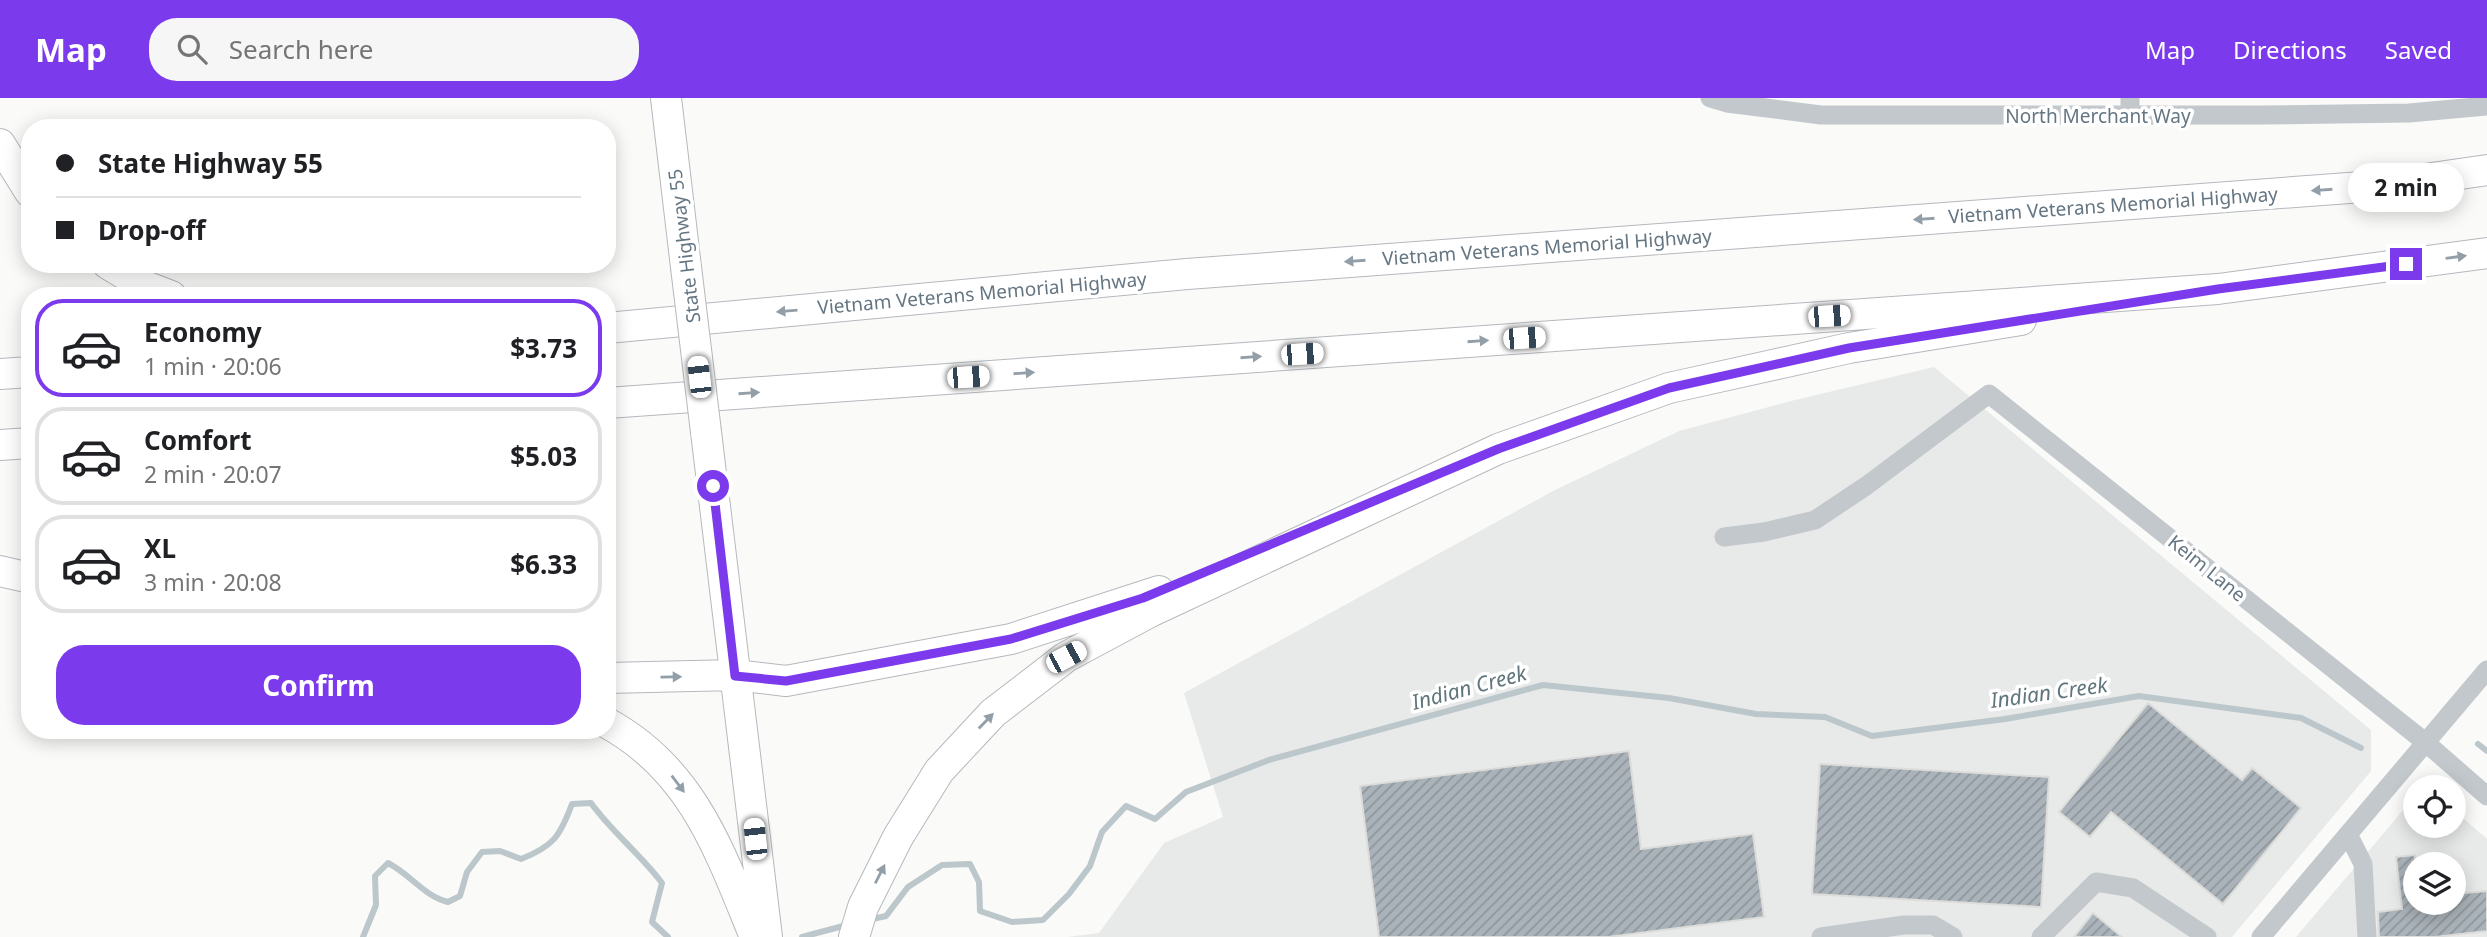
<!DOCTYPE html>
<html lang="en">
<head>
<meta charset="utf-8">
<style>
	body { margin:0; font-family:"Noto Sans",sans-serif; background:#f6f6f6; color:#202124; height:100vh; display:flex; flex-direction:column; font-size:26px; white-space:nowrap }
	* { box-sizing:border-box; margin:0 }
	p { font-size:23px; color:#757577 }
	.icon { flex:none; width:38px; height:38px; fill:none; stroke:currentColor; stroke-width:2; stroke-linecap:round; stroke-linejoin:round }
	.map { position:relative; flex:1; overflow:hidden }
	.panel { position:absolute; left:21px; top:189px; width:595px; height:452px; display:flex; flex-direction:column; background:#fff; border-radius:28px; box-shadow:0 4px 18px #0003 }
	.panel>* { flex:none }
	.hud { position:absolute; left:21px; top:21px; width:595px; height:154px; border-radius:28px; box-shadow:0 4px 18px #0003; display:grid; align-content:center; height:154px; padding:0 35px; background:#fff }
	.fabs { position:absolute; left:2403px; top:677px; display:grid; gap:14px }
	.fabs a { display:grid; place-items:center; width:63px; height:63px; border-radius:50%; background:#fff; box-shadow:0 4px 18px #0003; font-size:35px }
	.end { position:absolute; width:32px; height:32px; margin:-16px; border:9px solid #7c3aed; background:#fff; box-shadow:0 0 0 4px #fff }
	.from { border-radius:50% }
	.bubble { position:absolute; height:49px; border-radius:24px; background:#fff; box-shadow:0 4px 18px #0003; font-size:23px; font-weight:700; line-height:49px; text-align:center }
	.car { position:absolute; width:21px; height:42px; margin:-21px -10px; border-radius:9px; box-shadow:0 0 5px 2px #0007; background:linear-gradient(#fff 24%,#345 0 40%,#fff 0 76%,#345 0 86%,#fff 0) }
	.hud b { display:flex; align-items:center; gap:24px; height:66px; font-size:26px }
	.hud b+b { border-top:2px solid #e0e0e0 }
	.hud i { width:18px; height:18px; background:#202124 }
	ul { padding:12px 0 0; list-style:none }
	li { display:flex; align-items:center; gap:21px; height:98px; margin:0 14px 10px; padding:0 21px; border:4px solid #e0e0e0; border-radius:28px }
	li div { flex:1 }
	li b { display:block; font-size:26px }
	li em { font-style:normal; font-weight:700 }
	li.on { border-color:#7c3aed }
	li>.icon { width:63px; height:63px; stroke-width:1.5 }
	.action { display:flex; gap:14px; margin-top:auto; padding:14px 35px }
	.action a { flex:1; height:80px; border-radius:28px; background:#7c3aed; color:#fff; font-size:28px; font-weight:700; line-height:80px; text-align:center }
	header { display:flex; align-items:center; gap:42px; box-sizing:border-box; height:98px; padding:0 35px; background:#7c3aed; color:#fff }
	header strong { font-size:33px }
	nav { display:flex; gap:38px; margin-inline-start:auto; font-size:24px }
	.search { width:490px; height:63px; background:#f6f6f6; display:flex; align-items:center; gap:18px; box-sizing:border-box; padding:0 24px; border-radius:28px; color:#757577; font-size:26px }
	.map>svg:first-child { display:block }
	.built { fill:#e8e9e9; fill-rule:evenodd }
	.lines { fill:none; stroke-linecap:round; stroke-linejoin:round }
	.stream { stroke:#bbc7cb; stroke-width:6 }
	.building { fill:url(#building-hatch); stroke:#dcdcda; stroke-width:2 }
	.highway-casing { stroke:#b4b9bd; stroke-width:32 }
	.minor { stroke:#c3c8cc; stroke-width:19 }
	.highway { stroke:#fff; stroke-width:30 }
	.highway-bridge-casing { stroke:#b4b9bd; stroke-width:32; stroke-linecap:butt }
	.highway-bridge { stroke:#fff; stroke-width:30 }
	.oneway { fill:#939fa8 }
	.route { stroke:#7c3aed; stroke-width:9 }
	.labels { text-anchor:middle; dominant-baseline:central; stroke-width:7; stroke-linejoin:round; paint-order:stroke }
	.street-label { font-size:19px; fill:#657683; stroke:#fff }
	.water-label { font-size:21px; font-style:italic; fill:#60757c; stroke:#fff }
</style>
</head>
<body>
<header>
<strong>Map</strong>
<div class="search"><svg class="icon" aria-label="search" viewBox="0 0 24 24"><circle cx="10" cy="10" r="6"/><path d="M15 15l6 6"/></svg>Search here</div>
<nav><a>Map</a><a>Directions</a><a>Saved</a></nav>
</header>
<div class="map">
<svg width="2487" height="839" viewBox="0 0 2487 839">
	<defs>
		<pattern id="building-hatch" width="6" height="6" patternUnits="userSpaceOnUse" patternTransform="scale(1.75)"><rect width="6" height="6" fill="#aab3b9"/><path d="M-1 1l2-2M0 6l6-6M5 7l2-2" fill="none" stroke="#8e969c"/></pattern>
	</defs>
	<rect width="100%" height="100%" fill="#fafaf8"/>
	<path class="built" d="M1934 269 2371 632V673L2232 839H1067L1099 835 1164 745 1223 719 1184 595 1553 393 1679 333 1791 303Z
		M2415 698V728H2454V712L2487 741V839H2296ZM2415 766H2454V805H2415Z"/>
	<g class="lines">
		<path class="stream" d="M2478 646 2487 653
			M868 822 886 818 908 789 942 767 970 766 979 784 980 813 1012 824 1043 822 1069 796 1090 768 1102 734 1126 708 1155 721 1186 694 1269 662 1543 587 1669 600 1756 616 1825 619 1872 638 2005 621 2139 598 2301 620 2361 650
			M363 839 376 807 375 778 388 765C410 776 424 798 448 804L460 798 467 774 482 754 500 753 521 761C554 748 560 738 572 706L591 705C612 734 640 756 662 785L652 824 668 839
			M802 839 847 827"/>
	</g>
	<path class="building" d="M2148 605 2242 682 2252 670 2301 710 2223 806 2111 714 2090 739 2059 714Z
		M1629 653 1641 751 1753 736 1764 819 1608 839H1379L1360 688Z
		M1820 666 2049 679 2041 809 1812 796Z
		M2415 757V805H2454V796L2487 793V833L2435 839H2379L2378 814 2402 811 2396 759Z
		M2093 815 2122 839H2074Z"/>
	<g class="lines">
		<g class="highway-casing">
			<path id="highway" d="M666 0 686 169
				M0 46 30 94
				M108 166 145 188 171 198
				M607 230 1187 176 2376 88 2487 72
				M0 276 30 274
				M607 305 2218 191 2487 155
				M706 334 767 839
				M0 347 30 345
				M0 473 30 480
				M607 580 735 577 786 583 1011 541 1159 493
				M607 625C693 672 720 754 755 839
				M854 839 863 809 898 739 939 673 993 615 1066 559 1150 514 1498 351 1669 290 1849 250 2021 222"/>
		</g>
		<path class="minor" d="M1710 0 1727 5 1821 17H2263L2409 15 2487 8
			M2130 18V0
			M1724 439 1764 434 1815 422 1866 388 1989 296 2425 644 2487 698
			M2348 736 2363 766 2367 839
			M1821 839 1904 827H1933L1953 839
			M2041 839 2096 784 2133 790 2207 839
			M2261 839 2487 572"/>
		<use href="#highway" class="highway"/>
		<g class="highway-bridge-casing">
			<path id="highway-bridge" d="M686 169 706 334"/>
		</g>
		<use href="#highway-bridge" class="highway-bridge"/>
	</g>
	<defs><path id="oneway-solid" d="M-6-.8H1V-3.2L6.5 0L1 3.2V.8H-6Z" transform="scale(1.75)"/></defs>
	<g class="oneway">
		<use href="#oneway-solid" transform="translate(2322 92) rotate(176)"/>
		<use href="#oneway-solid" transform="translate(1924 121) rotate(176)"/>
		<use href="#oneway-solid" transform="translate(2456 159) rotate(-8)"/>
		<use href="#oneway-solid" transform="translate(1355 163) rotate(176)"/>
		<use href="#oneway-solid" transform="translate(787 213) rotate(175)"/>
		<use href="#oneway-solid" transform="translate(1478 243) rotate(-4)"/>
		<use href="#oneway-solid" transform="translate(1251 259) rotate(-4)"/>
		<use href="#oneway-solid" transform="translate(1024 275) rotate(-4)"/>
		<use href="#oneway-solid" transform="translate(749 295) rotate(-4)"/>
		<use href="#oneway-solid" transform="translate(671 579) rotate(-1)"/>
		<use href="#oneway-solid" transform="translate(986 623) rotate(-46)"/>
		<use href="#oneway-solid" transform="translate(678 686) rotate(53)"/>
		<use href="#oneway-solid" transform="translate(880 776) rotate(-63)"/>
	</g>
	<g class="lines">
		<path class="route" d="M713 388 735 578 786 583 1011 541 1143 500 1498 351 1669 290 1849 250 2218 191 2406 166"/>
	</g>
	<g class="labels">
		<g class="street-label">
			<text x="2098" y="18">North Merchant Way</text>
			<text transform="translate(2113 107) rotate(-4)">Vietnam Veterans Memorial Highway</text>
			<text transform="translate(684 148) rotate(-97)">State Highway 55</text>
			<text transform="translate(1547 149) rotate(-4)">Vietnam Veterans Memorial Highway</text>
			<text transform="translate(982 195) rotate(-5)">Vietnam Veterans Memorial Highway</text>
			<text transform="translate(2207 470) rotate(39)">Keim Lane</text>
		</g>
		<g class="water-label">
			<text transform="translate(1469 589) rotate(-15)">Indian Creek</text>
			<text transform="translate(2049 594) rotate(-8)">Indian Creek</text>
		</g>
	</g>
</svg>
<div class="fabs">
<a><svg class="icon" aria-label="locate" viewBox="0 0 24 24"><circle cx="12" cy="12" r="6"/><path d="M12 2v4M12 18v4M2 12h4M18 12h4"/></svg></a>
<a><svg class="icon" aria-label="layers" viewBox="0 0 24 24"><path d="M12 4l9 5-9 5-9-5zM3 14l9 5 9-5"/></svg></a>
</div>
<i class="end from" style="left:713px;top:388px"></i>
<i class="end" style="left:2406px;top:166px"></i>
<div class="bubble" style="left:2348px;top:65px;width:116px">2 min</div>
<i class="car" style="left:1829px;top:218px;rotate:86deg"></i>
<i class="car" style="left:1524px;top:240px;rotate:86deg"></i>
<i class="car" style="left:1302px;top:256px;rotate:86deg"></i>
<i class="car" style="left:699px;top:279px;rotate:353deg"></i>
<i class="car" style="left:968px;top:279px;rotate:86deg"></i>
<i class="car" style="left:1066px;top:559px;rotate:62deg"></i>
<i class="car" style="left:755px;top:741px;rotate:354deg"></i>
<div class="hud">
<b><i class="from"></i>State Highway 55</b>
<b><i></i>Drop-off</b>
</div>
<section class="panel">
<ul>
<li class="on"><svg class="icon" aria-label="car" viewBox="0 0 24 24"><path d="M5 17H2v-5l4-1 3-4h7l3 4 3 1v5h-3M9 17h6M6 11h13"/><circle cx="7" cy="17" r="2"/><circle cx="17" cy="17" r="2"/></svg><div><b>Economy</b><p>1 min · 20:06</p></div><em>$3.73</em></li>
<li><svg class="icon" aria-label="car" viewBox="0 0 24 24"><path d="M5 17H2v-5l4-1 3-4h7l3 4 3 1v5h-3M9 17h6M6 11h13"/><circle cx="7" cy="17" r="2"/><circle cx="17" cy="17" r="2"/></svg><div><b>Comfort</b><p>2 min · 20:07</p></div><em>$5.03</em></li>
<li><svg class="icon" aria-label="car" viewBox="0 0 24 24"><path d="M5 17H2v-5l4-1 3-4h7l3 4 3 1v5h-3M9 17h6M6 11h13"/><circle cx="7" cy="17" r="2"/><circle cx="17" cy="17" r="2"/></svg><div><b>XL</b><p>3 min · 20:08</p></div><em>$6.33</em></li>
</ul>
<div class="action"><a>Confirm</a></div>
</section>
</div>
</body>
</html>
